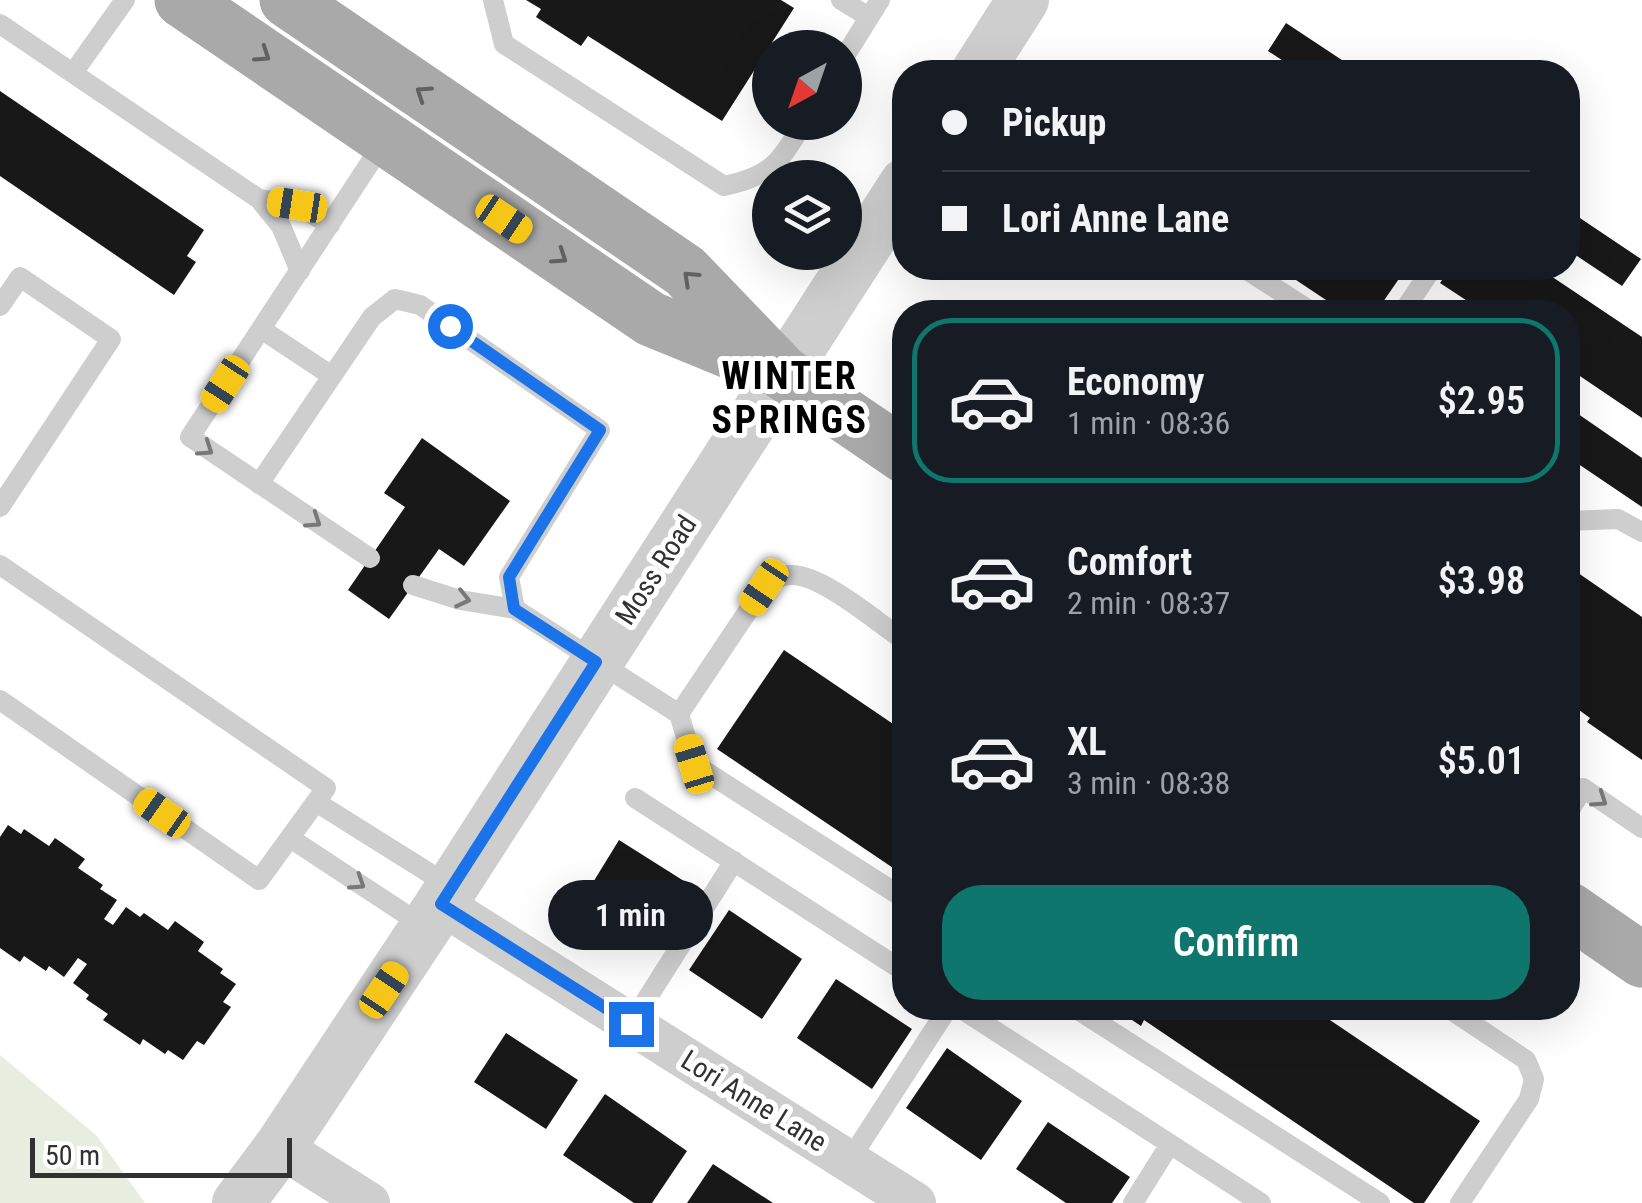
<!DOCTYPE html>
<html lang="en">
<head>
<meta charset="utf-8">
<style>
	body { margin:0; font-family:"Roboto Condensed",sans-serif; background:#242831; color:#f1f3f6; height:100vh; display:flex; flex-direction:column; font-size:38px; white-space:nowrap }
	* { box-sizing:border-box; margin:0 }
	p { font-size:32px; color:#9ea1a6 }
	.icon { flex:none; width:55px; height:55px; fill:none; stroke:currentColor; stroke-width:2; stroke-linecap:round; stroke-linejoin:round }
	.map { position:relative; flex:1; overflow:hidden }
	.panel { position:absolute; left:892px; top:300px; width:688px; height:720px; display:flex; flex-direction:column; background:#171b24; border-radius:40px; box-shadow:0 10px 40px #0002 }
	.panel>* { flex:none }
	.banner { position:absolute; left:892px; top:60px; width:688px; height:220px; border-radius:40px; box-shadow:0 10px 40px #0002; display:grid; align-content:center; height:220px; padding:0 50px; background:#171b24 }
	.needle { width:65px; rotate:220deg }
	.tools { position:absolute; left:752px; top:30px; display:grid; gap:20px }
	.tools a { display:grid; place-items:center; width:110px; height:110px; border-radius:50%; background:#171b24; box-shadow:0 10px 40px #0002; font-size:50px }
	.scale { position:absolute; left:30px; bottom:25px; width:262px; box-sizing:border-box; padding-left:10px; border:5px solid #313131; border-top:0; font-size:28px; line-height:35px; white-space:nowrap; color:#313131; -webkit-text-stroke:8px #fff; paint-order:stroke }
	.end { position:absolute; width:45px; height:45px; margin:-22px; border:12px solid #1a73e8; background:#fff; box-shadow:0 0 0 5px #fff }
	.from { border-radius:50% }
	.bubble { position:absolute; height:70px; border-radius:35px; background:#171b24; box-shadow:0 10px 40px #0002; font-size:32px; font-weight:600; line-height:70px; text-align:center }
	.car { position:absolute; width:30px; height:60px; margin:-30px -15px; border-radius:12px; box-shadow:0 0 8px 2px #0007; background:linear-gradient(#f5c518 24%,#345 0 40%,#f5c518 0 76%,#345 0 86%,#f5c518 0) }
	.banner b { display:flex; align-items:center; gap:35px; height:95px; font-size:38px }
	.banner b+b { border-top:2px solid #363941 }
	.banner i { width:25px; height:25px; background:#f1f3f6 }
	ul { padding:18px 0 0; list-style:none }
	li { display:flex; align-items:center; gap:30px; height:165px; margin:0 20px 15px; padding:0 30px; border:5px solid transparent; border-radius:40px }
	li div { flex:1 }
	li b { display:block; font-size:38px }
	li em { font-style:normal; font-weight:600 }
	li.on { border-color:#0f766e }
	li>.icon { width:90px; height:90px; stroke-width:1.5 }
	.button { display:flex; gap:20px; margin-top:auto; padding:20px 50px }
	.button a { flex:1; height:115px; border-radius:40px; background:#0f766e; color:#fff; font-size:40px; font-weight:600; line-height:115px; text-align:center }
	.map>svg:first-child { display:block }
	.green { fill:#e7eedf }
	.building { fill:#181818 }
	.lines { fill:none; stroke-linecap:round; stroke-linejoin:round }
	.service { stroke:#cecece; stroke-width:20 }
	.minor { stroke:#cecece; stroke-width:42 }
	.tertiary { stroke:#cecece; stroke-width:52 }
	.primary { stroke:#a9a9a9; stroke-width:55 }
	.oneway { stroke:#616161 }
	.oneway2 { stroke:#787878 }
	.route { stroke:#1a73e8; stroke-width:12 }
	.labels { text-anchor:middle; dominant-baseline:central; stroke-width:10; stroke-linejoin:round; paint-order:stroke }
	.street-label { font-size:28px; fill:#313131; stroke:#fff }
	.district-label { font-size:38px; font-weight:bold; letter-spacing:2.5px; fill:#000; stroke:#fff }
</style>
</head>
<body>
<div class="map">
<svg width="1642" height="1203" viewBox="0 0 1642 1203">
	<rect width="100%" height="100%" fill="#fff"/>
	<path class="green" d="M0 1055 96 1135 145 1203H0Z"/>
	<path class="building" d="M526 0H781L794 8 722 121 588 36 581 46 536 17 541 9Z
		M1286 23 1360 72H1300L1268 51Z
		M0 91 204 230 187 256 196 262 174 295 0 176Z
		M1568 210 1641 259 1622 286 1568 250Z
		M1278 268H1395L1403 273 1376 312H1344Z
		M1450 268H1539L1642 337V418L1568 368V312H1484L1440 283Z
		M1568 407 1642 458V507L1568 457Z
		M422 438 510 501 464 566 439 549 389 619 348 590 405 507 384 493Z
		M1568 566 1642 617V760L1587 722 1590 718 1568 702Z
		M784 650 905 732V876L717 749Z
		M8 825 21 834 24 829 49 846 55 838 85 859 78 868 103 885 100 889 117 900 104 919 113 925 126 907 140 917 144 913 168 930 175 921 204 942 198 951 223 969 220 973 236 984 223 1002 231 1007 204 1045 197 1041 183 1060 168 1050 165 1054 143 1039 140 1045 103 1020 108 1014 86 999 89 995 73 983 87 964 78 958 64 977 49 966 46 971 24 956 20 962 0 948V837Z
		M619 840 695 888 657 949 581 902Z
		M729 910 802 959 762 1019 689 970Z
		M836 979 912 1029 872 1089 797 1038Z
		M1114 1008H1312L1480 1121 1424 1203H1414L1144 1020 1141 1026Z
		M506 1033 578 1080 546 1129 474 1082Z
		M947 1048 1022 1101 981 1160 906 1108Z
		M605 1094 687 1151 652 1203H634L563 1155Z
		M1048 1122 1130 1177 1112 1203H1066L1016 1169Z
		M713 1164 773 1203H687Z"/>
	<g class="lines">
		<path class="service" d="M493 0 504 44 724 186C772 176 779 163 804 122
			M841 0 869 17
			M0 24 259 199 281 226 300 271
			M845 56 880 0
			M73 73 125 0
			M259 199 297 205 330 225
			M1244 268 1312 312
			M0 306 20 277 111 339 0 507
			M1403 312 1429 273 1421 268
			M261 329 332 376
			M259 484 372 317 395 299 420 305 600 430 509 577 515 609
			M1568 521 1618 519 1642 532
			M370 558 190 437 385 140
			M0 565 326 788 259 880 0 700
			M413 585 460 600 515 609 679 714 764 587C773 580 781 574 793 575 824 576 878 623 905 641
			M679 714 694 764 905 899
			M635 798 905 972
			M316 802 450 886
			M1568 813 1583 788 1642 828
			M290 838 425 927
			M960 1008 1261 1203
			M1075 1008 1380 1203
			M1448 1008 1526 1060 1534 1079 1529 1099 1460 1203
			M631 1024 734 861
			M849 1161 948 1008
			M1133 1203 1170 1144"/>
		<path class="minor" d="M441 904 915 1203
			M280 1147 369 1203"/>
		<path class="tertiary" d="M977 72 1023 0
			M238 1203 280 1147 441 904 905 184"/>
		<path class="primary" d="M182 0 651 319 766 366
			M287 0 685 271 783 373 905 456
			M1568 909 1642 960"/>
	</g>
	<defs><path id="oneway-chevron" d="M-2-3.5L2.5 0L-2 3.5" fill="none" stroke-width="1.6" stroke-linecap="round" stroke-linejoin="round" transform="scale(2.5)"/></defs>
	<g class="oneway">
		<use href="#oneway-chevron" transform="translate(263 55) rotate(34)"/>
		<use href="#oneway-chevron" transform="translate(423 93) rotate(-146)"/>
		<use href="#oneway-chevron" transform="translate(560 257) rotate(34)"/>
		<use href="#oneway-chevron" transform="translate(690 278) rotate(-137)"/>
	</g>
	<g class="oneway2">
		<use href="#oneway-chevron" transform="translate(206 449) rotate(34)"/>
		<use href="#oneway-chevron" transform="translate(314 521) rotate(34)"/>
		<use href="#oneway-chevron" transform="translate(463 599) rotate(13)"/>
		<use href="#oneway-chevron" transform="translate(1600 800) rotate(34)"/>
		<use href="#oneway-chevron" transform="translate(358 883) rotate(33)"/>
	</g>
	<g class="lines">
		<path class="route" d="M450 326 600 430 509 577 514 609 596 662 441 904 631 1024"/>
	</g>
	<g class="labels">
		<g class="street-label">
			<text transform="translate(656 570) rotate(-57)">Moss Road</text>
			<text transform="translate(754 1101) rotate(32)">Lori Anne Lane</text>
		</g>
		<g class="district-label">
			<text x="790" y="376">WINTER<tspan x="790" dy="44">SPRINGS</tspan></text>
		</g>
	</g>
</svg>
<div class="tools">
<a><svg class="needle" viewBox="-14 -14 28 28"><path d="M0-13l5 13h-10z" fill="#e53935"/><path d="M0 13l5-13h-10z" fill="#9ea1a6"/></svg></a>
<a><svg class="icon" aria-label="layers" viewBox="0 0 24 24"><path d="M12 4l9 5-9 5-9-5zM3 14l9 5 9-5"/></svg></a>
</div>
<div class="scale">50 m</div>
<i class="end from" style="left:450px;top:326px"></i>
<i class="end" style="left:631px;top:1024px"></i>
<div class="bubble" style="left:548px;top:880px;width:165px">1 min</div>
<i class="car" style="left:297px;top:205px;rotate:279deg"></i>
<i class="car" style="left:504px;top:219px;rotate:124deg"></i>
<i class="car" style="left:225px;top:384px;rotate:213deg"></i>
<i class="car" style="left:764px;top:587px;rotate:214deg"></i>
<i class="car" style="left:694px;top:764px;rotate:343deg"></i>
<i class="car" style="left:162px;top:813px;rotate:305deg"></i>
<i class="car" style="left:384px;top:990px;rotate:34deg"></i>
<div class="banner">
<b><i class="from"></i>Pickup</b>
<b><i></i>Lori Anne Lane</b>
</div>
<section class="panel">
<ul>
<li class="on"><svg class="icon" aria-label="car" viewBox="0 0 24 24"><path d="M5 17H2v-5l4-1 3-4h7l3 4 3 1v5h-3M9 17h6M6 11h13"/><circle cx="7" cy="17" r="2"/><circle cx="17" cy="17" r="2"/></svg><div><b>Economy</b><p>1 min · 08:36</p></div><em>$2.95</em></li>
<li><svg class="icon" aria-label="car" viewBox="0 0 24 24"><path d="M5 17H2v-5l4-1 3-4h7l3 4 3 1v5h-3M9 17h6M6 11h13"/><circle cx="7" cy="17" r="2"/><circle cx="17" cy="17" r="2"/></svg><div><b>Comfort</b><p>2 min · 08:37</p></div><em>$3.98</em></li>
<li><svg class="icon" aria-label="car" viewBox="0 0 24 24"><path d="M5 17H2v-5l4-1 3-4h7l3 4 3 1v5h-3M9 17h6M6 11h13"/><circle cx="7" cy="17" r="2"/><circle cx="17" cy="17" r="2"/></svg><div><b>XL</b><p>3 min · 08:38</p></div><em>$5.01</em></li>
</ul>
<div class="button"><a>Confirm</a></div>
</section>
</div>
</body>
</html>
